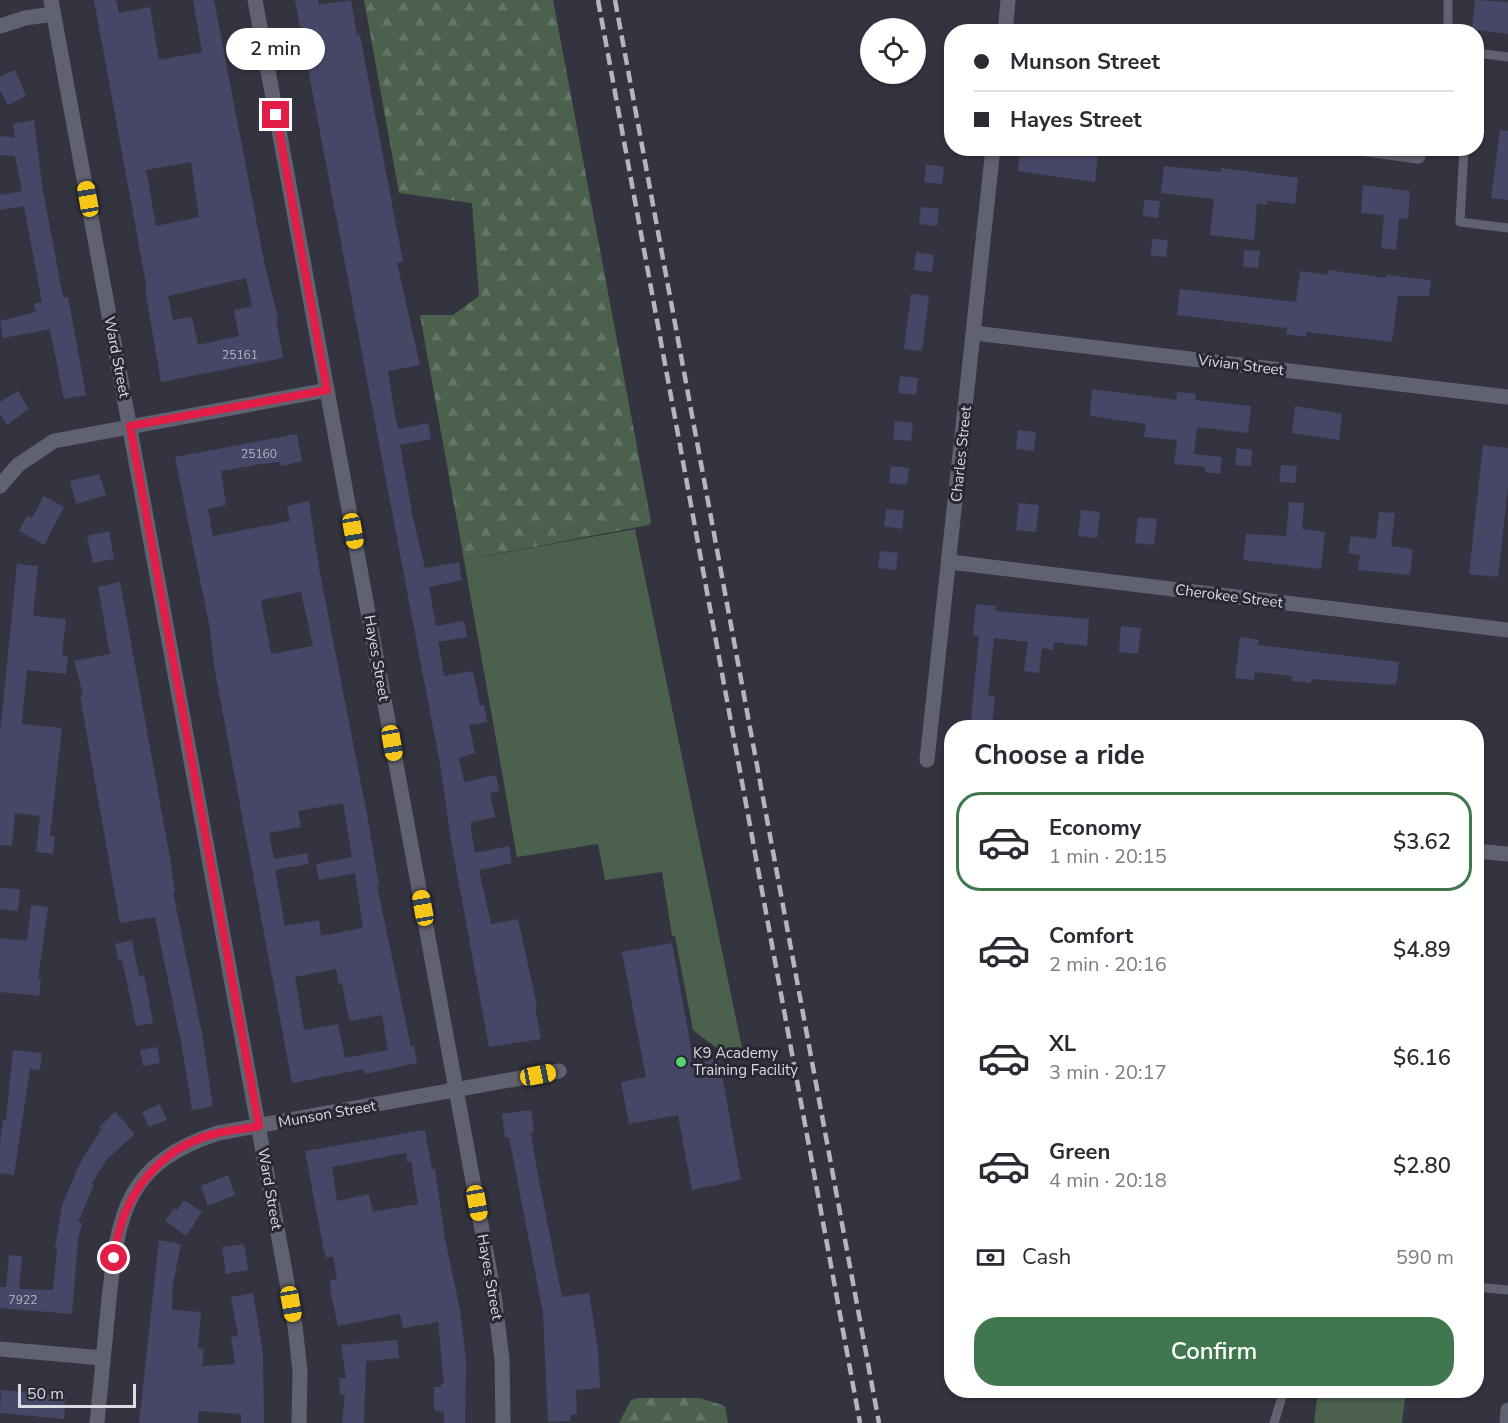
<!DOCTYPE html>
<html lang="en">
<head>
<meta charset="utf-8">
<style>
	body { margin:0; font-family:"Nunito Sans",sans-serif; background:#f2f2f3; color:#2b2b33; height:100vh; display:flex; flex-direction:column; font-size:22px; white-space:nowrap }
	* { box-sizing:border-box; margin:0 }
	p { font-size:20px; color:#7c7c81 }
	.icon { flex:none; width:33px; height:33px; fill:none; stroke:currentColor; stroke-width:2; stroke-linecap:round; stroke-linejoin:round }
	.map { position:relative; flex:1; overflow:hidden }
	.panel { position:absolute; left:944px; top:720px; width:540px; height:678px; display:flex; flex-direction:column; background:#fff; border-radius:24px; box-shadow:0 2px 4px #0004 }
	.panel>* { flex:none }
	.guide { position:absolute; left:944px; top:24px; width:540px; height:132px; border-radius:24px; box-shadow:0 2px 4px #0004; display:grid; align-content:center; height:132px; padding:0 30px; background:#fff }
	.buttons { position:absolute; left:860px; top:18px; display:grid; gap:12px }
	.buttons a { display:grid; place-items:center; width:66px; height:66px; border-radius:50%; background:#fff; box-shadow:0 2px 4px #0004; font-size:30px }
	.scale { position:absolute; left:18px; bottom:15px; width:118px; box-sizing:border-box; padding-left:6px; border:3px solid #dadae2; border-top:0; font-size:16px; line-height:21px; white-space:nowrap; color:#dadae2; -webkit-text-stroke:4px #292935; paint-order:stroke }
	.end { position:absolute; width:27px; height:27px; margin:-14px; border:8px solid #e11d48; background:#fff; box-shadow:0 0 0 3px #fff }
	.from { border-radius:50% }
	.bubble { position:absolute; height:42px; border-radius:21px; background:#fff; box-shadow:0 2px 4px #0004; font-size:20px; font-weight:600; line-height:42px; text-align:center }
	.car { position:absolute; width:18px; height:36px; margin:-18px -9px; border-radius:8px; box-shadow:0 0 4px 2px #0007; background:linear-gradient(#f5c518 24%,#345 0 40%,#f5c518 0 76%,#345 0 86%,#f5c518 0) }
	.guide b { display:flex; align-items:center; gap:21px; height:57px; font-size:22px }
	.guide b+b { border-top:2px solid #e1e1e2 }
	.guide i { width:15px; height:15px; background:#2b2b33 }
	ul { padding:0; list-style:none }
	li { display:flex; align-items:center; gap:18px; height:99px; margin:0 12px 9px; padding:0 18px; border:3px solid transparent; border-radius:24px }
	li div { flex:1 }
	li b { display:block; font-size:22px }
	li em { font-style:normal; font-weight:600 }
	li.on { border-color:#40774e }
	li>.icon { width:54px; height:54px; stroke-width:1.5 }
	h2 { padding:0 30px; font-size:27px; line-height:72px }
	.pay { display:flex; align-items:center; gap:15px; height:66px; padding:0 30px; font-size:22px }
	.pay p { margin-inline-start:auto }
	.button { display:flex; gap:12px; margin-top:auto; padding:12px 30px }
	.button a { flex:1; height:69px; border-radius:24px; background:#40774e; color:#fff; font-size:24px; font-weight:600; line-height:69px; text-align:center }
	.map>svg:first-child { display:block }
	.grass { fill:#4b604d }
	.forest { fill:url(#forest-firs) }
	.building { fill:#464767; fill-rule:evenodd }
	.lines { fill:none; stroke-linecap:round; stroke-linejoin:round }
	.service { stroke:#61626f; stroke-width:9 }
	.minor { stroke:#61626f; stroke-width:15 }
	.secondary { stroke:#61626f; stroke-width:15 }
	.rail { stroke:#b4b5bd; stroke-width:4.5; stroke-dasharray:12 6; stroke-linecap:butt }
	.route { stroke:#e11d48; stroke-width:8 }
	.poi-dot { fill:#59d56f; stroke:#292935; stroke-width:2 }
	.labels { text-anchor:middle; dominant-baseline:central; stroke-width:6; stroke-linejoin:round; paint-order:stroke }
	.number-label { font-size:12px; fill:#b5b5c3 }
	.street-label { font-size:15px; fill:#dadae2; stroke:#292935 }
	.poi-label { font-size:15px; fill:#dadae2; stroke:#292935; text-anchor:start }
</style>
</head>
<body>
<div class="map">
<svg width="1508" height="1423" viewBox="0 0 1508 1423">
	<defs>
		<pattern id="forest-firs" width="22" height="20" patternUnits="userSpaceOnUse" patternTransform="scale(1.5)"><rect width="22" height="20" fill="#4b604d"/><path d="M5 1l3.5 6h-7zM16 11l3.5 6h-7z" fill="#647666"/></pattern>
	</defs>
	<rect width="100%" height="100%" fill="#33343f"/>
	<path class="grass" d="M635 529 742 1048 723 1053 693 1030 675 936H672L662 872 605 880 598 844 517 857 464 560Z
		M1314 1391V1390L1449 1391 1448 1397 1410 1395 1405 1399 1402 1423H1314L1317 1398Z"/>
	<path class="forest" d="M364 0H553L651 521 649 525 464 560 420 315H453L479 296 472 203 399 193Z
		M637 1398H700L725 1406 728 1423H619L631 1400Z"/>
	<path class="building" d="M94 0H116L119 13 150 7 159 60 202 52 193 0H214L265 266 278 318 276 319 283 358 161 382 145 289H147ZM191 162 199 217 156 226 146 170ZM246 278 252 307 234 310 239 336 198 345 192 317 173 320 168 296Z
		M295 0H318L319 5 351 0 357 36 360 35 403 262 397 263 420 365 388 371 393 404 398 429 428 423 431 439 400 445 413 518 425 568 459 562 462 580 429 587 436 626 464 621 467 637 438 642 440 652 444 676 473 671 480 706 484 705 487 722 469 725 475 753 459 758 464 782 496 775 499 791 490 793 495 817 471 822V829L475 853 509 846 512 863 479 870 491 924 518 919 537 1006 535 1007 541 1039 489 1047 451 841 441 770Z
		M1475 0 1508 2V34L1472 29Z
		M15 70 26 96 8 105 0 90V77Z
		M34 120 42 185 63 297H68L86 395 64 399 50 329 3 338 0 321 36 312 34 304 42 302 24 206 0 210V195L22 191 15 156 0 155V136L15 138 13 124Z
		M1500 130 1508 131V200L1491 198Z
		M1020 148H1059L1098 155 1095 182 1018 171Z
		M926 164 944 167 942 184 924 182Z
		M1164 166 1221 172V168L1298 178 1295 204 1267 201V205L1257 204 1254 240 1210 235 1214 199 1161 193Z
		M1363 185 1410 191 1408 219 1399 218 1396 250 1381 248 1384 215 1361 213Z
		M1144 200 1160 201 1158 218 1143 216Z
		M921 207 939 209 937 226 919 224Z
		M1152 239 1168 240 1166 257 1151 256Z
		M1244 250 1260 251 1258 268 1243 267Z
		M916 252 934 255 932 272 914 270Z
		M1328 270 1386 278V275L1431 280 1429 296H1398L1392 342 1307 332 1306 337 1286 334 1287 328 1177 315 1180 289 1296 302 1300 271 1328 275Z
		M911 294 929 296 922 351 904 349Z
		M900 376 918 378 916 395 898 393Z
		M1092 389 1176 400 1177 392 1196 394 1195 400 1251 406 1248 433 1197 427 1194 454 1222 457 1220 474 1205 472V467L1174 464 1177 440 1144 437 1146 424 1090 416Z
		M18 391 29 409 7 425 0 414V402Z
		M1295 406 1342 414 1339 440 1292 433Z
		M895 421 913 423 911 441 893 439Z
		M1018 430 1036 432 1034 451 1016 449Z
		M297 434 302 461 281 466 280 462 261 464 221 471 226 505 208 509 213 536 290 521 287 506 309 501 319 568 367 815 379 885 377 886 411 1047 414 1046 417 1063 365 1074 364 1069 292 1083 214 666 210 629 175 457ZM301 592 313 646 271 654 261 600ZM343 803 352 857 316 864 319 880 355 873 363 928 321 936 319 920 285 926 275 870 309 864 307 853 274 859 269 833 301 827 298 811ZM336 969 339 984 342 983 349 1021 382 1015 388 1050 345 1058 338 1024 304 1030 295 977Z
		M1483 445 1508 448V486L1498 577 1469 574Z
		M1237 448 1252 450 1251 466 1235 465Z
		M1281 465 1297 466 1295 483 1279 482Z
		M891 466 909 468 907 485 889 483Z
		M99 474 106 495 76 504 70 481Z
		M44 496 64 507 44 545 19 531 27 516 32 518Z
		M1289 502 1304 503 1302 529 1325 532 1321 569 1243 560 1246 534 1286 536Z
		M1019 503 1039 505 1036 532 1016 530Z
		M886 509 904 511 902 529 884 526Z
		M1081 510 1100 512 1097 538 1078 536Z
		M1379 512 1395 513 1391 546 1413 549 1410 575 1358 570 1360 555 1348 553 1351 536 1376 539Z
		M1138 517 1157 519 1154 545 1135 543Z
		M109 531 114 559 93 563 87 536Z
		M880 551 898 553 896 570 878 568Z
		M17 564 38 566 33 616 66 619 62 656H68L66 674 27 670 23 710 22 724 62 728 50 836H55L53 854 36 852 40 816 15 813 12 846 0 845V734Z
		M120 582 170 858 175 893H173L202 1034 213 1106 192 1110 182 1047 155 917 120 923 80 696 83 695 74 661 110 654 98 587Z
		M976 604 996 606 995 611 1089 619 1087 646 1054 642 1053 650 1042 648 1039 673 1024 671 1028 642 994 638 988 695 995 696 992 723 971 721 979 636 973 635Z
		M1121 626 1141 628 1138 654 1119 652Z
		M1240 637 1259 640 1258 645 1399 662 1396 685 1311 679V683L1291 681 1292 676 1255 672 1254 680 1235 678Z
		M0 888 20 889 18 911 0 909Z
		M31 905 48 907 38 979H41L39 996 0 992V938L27 941Z
		M132 940 139 976 144 975 153 1023 136 1026 122 959 118 960 115 944Z
		M672 943 693 1058 718 1053 741 1180 692 1190 678 1115 629 1124 621 1082 646 1077 622 952Z
		M157 1047 160 1063 143 1066 140 1050Z
		M13 1050 42 1053 40 1070 30 1069 14 1175 0 1173V1144L3 1120H6Z
		M160 1104 167 1120 149 1127 142 1112Z
		M531 1110 534 1132 531 1133 538 1175 562 1297 589 1293 598 1349 600 1388 576 1390 577 1414 570 1415V1421L548 1422 543 1313 509 1137H505L502 1114Z
		M115 1112 135 1134 108 1158 91 1184 94 1185 78 1222 82 1223 78 1239 72 1314 0 1308V1287H6L9 1255 22 1256 19 1289 53 1290 57 1248H55L62 1205 80 1163 101 1130 99 1127Z
		M425 1130 432 1169H435L445 1239 460 1310 466 1359 465 1423H444V1412L434 1410V1387H441V1384H444L438 1322 403 1328 400 1314 338 1326 331 1294 330 1280 337 1279 333 1256 327 1258 324 1251 305 1151ZM406 1153 407 1162 411 1161 418 1204 373 1212 369 1194 337 1201 332 1167Z
		M228 1175 235 1195 208 1206 201 1186Z
		M184 1200 202 1212 186 1236 165 1221 174 1208 177 1210Z
		M159 1240 181 1244 173 1283 172 1310 201 1312 198 1348 204 1349 202 1366 235 1364 231 1337 238 1336 231 1297 253 1293 263 1353 264 1423H241V1414L199 1411 198 1423H139Z
		M244 1244 248 1270 226 1274 222 1247Z
		M397 1340 399 1358 366 1361 364 1423H342L345 1395H340L339 1378H346L341 1345Z
		M1 1390 66 1396 64 1419 0 1413Z"/>
	<g class="lines">
		<path class="service" d="M1448 32V0
			M1476 53 1508 57
			M1464 148 1460 222 1508 228
			M1476 1287 1508 1290
			M1274 1423 1284 1390"/>
		<path class="minor" d="M51 0 295 1326 300 1371 299 1423
			M255 0 494 1295 502 1359 503 1423
			M0 26 25 18 53 14
			M1005 32 1008 0
			M1359 148 1418 156
			M974 333 1508 397
			M0 486 18 465 54 441 327 390
			M950 562 1508 630
			M927 760 993 148
			M1476 851 1508 854
			M0 1349 103 1358
			M97 1423C101 1382 105 1341 109 1299 118 1213 126 1163 218 1133L559 1071"/>
		<path class="secondary" d="M1507 1423 1508 1410"/>
		<path class="rail" d="M598 0 860 1423
			M615 0 879 1423"/>
	</g>
	<g class="lines">
		<path class="route" d="M114 1258C120 1199 157 1147 218 1133 231 1130 245 1129 259 1126L130 426 327 390 276 115"/>
	</g>
	<circle class="poi-dot" cx="681" cy="1062" r="6"/>
	<g class="labels">
		<g class="number-label">
			<text x="240" y="355">25161</text>
			<text x="259" y="454">25160</text>
			<text x="23" y="1300">7922</text>
		</g>
		<g class="street-label">
			<text transform="translate(117 357) rotate(79)">Ward Street</text>
			<text transform="translate(1241 365) rotate(7)">Vivian Street</text>
			<text transform="translate(961 454) rotate(-84)">Charles Street</text>
			<text transform="translate(1229 596) rotate(7)">Cherokee Street</text>
			<text transform="translate(377 658) rotate(80)">Hayes Street</text>
			<text transform="translate(327 1114) rotate(-10)">Munson Street</text>
			<text transform="translate(270 1189) rotate(80)">Ward Street</text>
			<text transform="translate(490 1277) rotate(80)">Hayes Street</text>
		</g>
		<g class="poi-label">
			<text x="693" y="1053">K9 Academy<tspan x="693" dy="17">Training Facility</tspan></text>
		</g>
	</g>
</svg>
<div class="buttons">
<a><svg class="icon" aria-label="locate" viewBox="0 0 24 24"><circle cx="12" cy="12" r="6"/><path d="M12 2v4M12 18v4M2 12h4M18 12h4"/></svg></a>
</div>
<div class="scale">50 m</div>
<i class="end from" style="left:114px;top:1258px"></i>
<i class="end" style="left:276px;top:115px"></i>
<div class="bubble" style="left:226px;top:28px;width:99px">2 min</div>
<i class="car" style="left:88px;top:199px;rotate:350deg"></i>
<i class="car" style="left:353px;top:531px;rotate:170deg"></i>
<i class="car" style="left:392px;top:743px;rotate:170deg"></i>
<i class="car" style="left:423px;top:908px;rotate:350deg"></i>
<i class="car" style="left:538px;top:1075px;rotate:79deg"></i>
<i class="car" style="left:477px;top:1203px;rotate:170deg"></i>
<i class="car" style="left:291px;top:1304px;rotate:170deg"></i>
<div class="guide">
<b><i class="from"></i>Munson Street</b>
<b><i></i>Hayes Street</b>
</div>
<section class="panel">
<h2>Choose a ride</h2>
<ul>
<li class="on"><svg class="icon" aria-label="car" viewBox="0 0 24 24"><path d="M5 17H2v-5l4-1 3-4h7l3 4 3 1v5h-3M9 17h6M6 11h13"/><circle cx="7" cy="17" r="2"/><circle cx="17" cy="17" r="2"/></svg><div><b>Economy</b><p>1 min · 20:15</p></div><em>$3.62</em></li>
<li><svg class="icon" aria-label="car" viewBox="0 0 24 24"><path d="M5 17H2v-5l4-1 3-4h7l3 4 3 1v5h-3M9 17h6M6 11h13"/><circle cx="7" cy="17" r="2"/><circle cx="17" cy="17" r="2"/></svg><div><b>Comfort</b><p>2 min · 20:16</p></div><em>$4.89</em></li>
<li><svg class="icon" aria-label="car" viewBox="0 0 24 24"><path d="M5 17H2v-5l4-1 3-4h7l3 4 3 1v5h-3M9 17h6M6 11h13"/><circle cx="7" cy="17" r="2"/><circle cx="17" cy="17" r="2"/></svg><div><b>XL</b><p>3 min · 20:17</p></div><em>$6.16</em></li>
<li><svg class="icon" aria-label="car" viewBox="0 0 24 24"><path d="M5 17H2v-5l4-1 3-4h7l3 4 3 1v5h-3M9 17h6M6 11h13"/><circle cx="7" cy="17" r="2"/><circle cx="17" cy="17" r="2"/></svg><div><b>Green</b><p>4 min · 20:18</p></div><em>$2.80</em></li>
</ul>
<div class="pay"><svg class="icon" aria-label="cash" viewBox="0 0 24 24"><path d="M3 7h18v10H3z"/><circle cx="12" cy="12" r="2"/></svg>Cash<p>590 m</p></div>
<div class="button"><a>Confirm</a></div>
</section>
</div>
</body>
</html>
